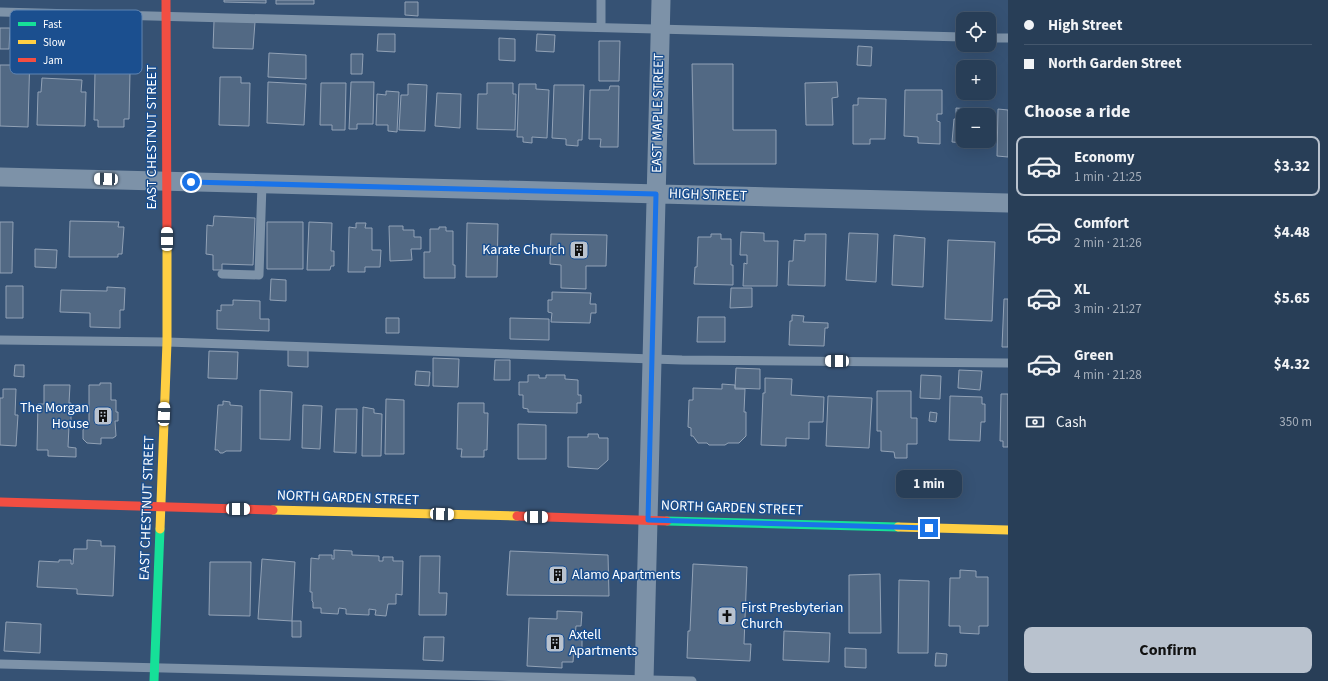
<!DOCTYPE html>
<html lang="en">
<head>
<meta charset="utf-8">
<style>
	body { margin:0; font-family:"Source Sans 3",sans-serif; background:#30455d; color:#f1f3f6; height:100vh; display:flex; flex-direction:column; font-size:15px; white-space:nowrap }
	* { box-sizing:border-box; margin:0 }
	p { font-size:13px; color:#a5aeba }
	.icon { flex:none; width:22px; height:22px; fill:none; stroke:currentColor; stroke-width:2; stroke-linecap:round; stroke-linejoin:round }
	.map { position:relative; flex:1; overflow:hidden }
	.side { display:flex; flex-direction:column; background:#283e57; width:320px }
	.side>* { flex:none }
	.guide { display:grid; align-content:center; height:88px; padding:0 16px; background:#283e57 }
	.buttons { position:absolute; left:956px; top:12px; display:grid; gap:8px }
	.buttons a { display:grid; place-items:center; width:40px; height:40px; border-radius:8px; background:#283e57; box-shadow:0 4px 16px #0002,0 0 0 1px #44576d; font-size:20px }
	.end { position:absolute; width:18px; height:18px; margin:-9px; border:5px solid #1a73e8; background:#fff; box-shadow:0 0 0 2px #fff }
	.from { border-radius:50% }
	.bubble { position:absolute; height:28px; border-radius:8px; background:#283e57; box-shadow:0 4px 16px #0002,0 0 0 1px #44576d; font-size:13px; font-weight:700; line-height:28px; text-align:center }
	.car { position:absolute; width:12px; height:24px; margin:-12px -6px; border-radius:5px; box-shadow:0 0 3px 1px #0007; background:linear-gradient(#fff 24%,#345 0 40%,#fff 0 76%,#345 0 86%,#fff 0) }
	.guide b { display:flex; align-items:center; gap:14px; height:38px; font-size:15px }
	.guide b+b { border-top:1px solid #44576d }
	.guide i { width:10px; height:10px; background:#f1f3f6 }
	ul { padding:0; list-style:none }
	li { display:flex; align-items:center; gap:12px; height:60px; margin:0 8px 6px; padding:0 8px; border:2px solid transparent; border-radius:8px }
	li div { flex:1 }
	li b { display:block; font-size:15px }
	li em { font-style:normal; font-weight:700 }
	li.on { border-color:#b9c2ce }
	li>.icon { width:36px; height:36px; stroke-width:1.5 }
	h2 { padding:0 16px; font-size:18px; line-height:48px }
	.pay { display:flex; align-items:center; gap:10px; height:44px; padding:0 16px; font-size:15px }
	.pay p { margin-inline-start:auto }
	.cta { display:flex; gap:8px; margin-top:auto; padding:8px 16px }
	.cta a { flex:1; height:46px; border-radius:8px; background:#b9c2ce; color:#111; font-size:16px; font-weight:700; line-height:46px; text-align:center }
	main { display:flex; flex:1; min-height:0 }
	.map>svg:first-child { display:block }
	.building { fill:#526984; stroke:#92a2b6 }
	.lines { fill:none; stroke-linecap:round; stroke-linejoin:round }
	.lane { stroke:#7d92a8; stroke-width:9 }
	.street { stroke:#7d92a8; stroke-width:19 }
	.fast { stroke:#16e098; stroke-width:9 }
	.slow { stroke:#ffcf43; stroke-width:9 }
	.jam { stroke:#f24e42; stroke-width:9 }
	.route { stroke:#1a73e8; stroke-width:5 }
	.labels { text-anchor:middle; dominant-baseline:central; stroke-width:3; stroke-linejoin:round; paint-order:stroke }
	.street-label { font-size:14px; fill:#fff; stroke:#1b4f8f }
	.poi-label { font-size:14px; fill:#fff; stroke:#1b4f8f; text-anchor:start }
	.key { fill:#1b4f8f; stroke:#5f84b1; stroke-width:1 }
	.key-label { font-size:11px; fill:#fff }
</style>
</head>
<body>
<main>
<div class="map">
<svg width="1008" height="681" viewBox="0 0 1008 681">
	<rect width="100%" height="100%" fill="#365274"/>
	<path class="building" d="M224 0H266V3L224 2Z
		M276 0H314V4H276Z
		M405 2H418V16L405 15Z
		M214 21 255 22 253 49 213 48Z
		M0 28H10L9 49H0Z
		M378 34H395V52L377 51Z
		M537 34 555 35 554 52 536 51Z
		M499 38 515 39V61L499 60Z
		M599 41H620L619 81H599Z
		M858 46 872 47 871 66 857 65Z
		M12 51H30L28 127 0 126V65H11Z
		M269 53 306 55V79L268 77Z
		M351 54H363L362 74H351Z
		M692 64H733V130H776V164H694Z
		M95 72H130L129 119H124V127H98V120H94Z
		M220 77H241V83H250L249 126 219 125Z
		M42 78 82 80 81 92H86L85 126 37 125 38 92H41Z
		M268 82 306 84 304 125 267 123Z
		M351 82H374L373 124H357V129H349Z
		M837 82 838 97 832 98 833 125H806L805 83Z
		M321 83H346L345 130H332V125H320Z
		M487 83H513V94H516L515 130 477 129 478 94H487Z
		M408 84 427 85 425 131 399 130 401 95H408Z
		M519 84H536V89L549 90 547 138 532 137V143L523 142V137H517Z
		M554 85H584L582 140H578V146L566 145V139L552 138Z
		M610 86H619L618 147H600L601 139H589L590 90H609Z
		M905 90H942V114H937V121L940 122V144L918 143V137L904 136Z
		M386 91 399 92 397 132 388 131V125H376L377 94 386 95Z
		M437 93 461 94 460 128 435 126Z
		M858 98 886 99 885 139H870V144H853V105H858Z
		M956 108 972 109V115H963V141H989V120H991L989 145 952 142 954 119H956Z
		M998 109 1008 110V157L997 156Z
		M214 216 255 218 253 265 222 264V270H213V255L206 254 207 225 213 226Z
		M70 221 119 222 118 227H124L122 254H118V257H69Z
		M0 222H13L12 273H0Z
		M267 222H303V269H267Z
		M309 222 332 223 331 251H334V266H331L330 270H307Z
		M356 223H366L365 228H372V250H381L380 267H365V272H348L349 227 356 228Z
		M467 223 498 224 497 277H466Z
		M389 226H403V230H414V237H421V249H411L412 260 390 261Z
		M439 227H446V231H453V265H455V278H424V252H430V229H439Z
		M741 232 764 233V241H778L777 286H743L744 263 747 264V255H740Z
		M849 233 878 234 876 282 846 280Z
		M551 234 607 235 606 266H586V289L561 288V265L550 264Z
		M711 234H721V239H731V265H733V285L694 284 695 267H697L698 237H711Z
		M805 234H826L825 286 788 285 789 261H793L794 240 805 241Z
		M894 235 925 238 923 287 892 285Z
		M948 240 995 242 992 321 945 319Z
		M35 249 57 250 56 268 35 267Z
		M271 279 286 280V301L270 300Z
		M6 286H23V318H6Z
		M107 287 125 288 124 310H120V328L90 327V313L60 312 61 290 107 291Z
		M731 288H752V307L730 308Z
		M552 292 591 293 590 304H596V313H591L590 323 551 322 552 313 548 312V300H552Z
		M1004 299H1008V347H1002Z
		M233 300 260 301V319H269V331L217 329V310L221 311V305H233Z
		M792 315 804 316 803 322 828 323V328H825L824 346 789 345 790 321H792Z
		M698 317H725V342H697Z
		M386 318H399V333H386Z
		M510 318 549 319V340L510 339Z
		M288 349 308 350V367L288 366Z
		M209 351 238 352 237 379 208 378Z
		M433 358 459 359 458 387 433 386Z
		M495 360H510V380H494Z
		M15 365H24V377L14 376Z
		M736 368 760 369V389L735 388Z
		M959 370 982 371 980 390 958 388Z
		M416 371 430 372 429 386 415 385Z
		M528 375H539V378H546V375H565V379L578 380V395H581V403H577V413L528 412V409L523 408V395H519V382H528Z
		M921 375 941 376 940 399 920 398Z
		M765 378 792 379 791 395 824 397 823 422H809V439L786 438V446L761 445 763 393H765Z
		M100 383H111V400H116V412H118V421H115L116 436 113 438H101V444L87 443 83 439V430L87 425H89V385H100Z
		M722 384 735 385V389H745L744 412H746V436L739 443H728L725 445H709L707 443H698L693 436H691V428L688 427 689 400H693V388L722 389Z
		M44 385H70L69 403H71V426H69L68 447 76 448V457L48 456V450H37L38 404H44Z
		M3 389H16L15 415H18L16 446 0 445V398H3Z
		M260 390 292 392 290 440 260 439Z
		M877 391H911V418H917V444H907V458H895L894 452 881 451V431H877Z
		M1001 394H1008V447H1003V441H1000Z
		M828 396 872 398 869 448 826 446Z
		M950 396 982 397V404H985V422H981L980 441 949 440Z
		M386 399 404 400V454H385Z
		M223 401 230 402V405L242 406 241 451H226L223 453H220L218 450H215L218 405H223Z
		M458 403H484V413H488L487 450H484V457H461L462 449H457Z
		M303 405 322 406 320 449 302 448Z
		M363 407 374 409V413L382 414 381 456H362Z
		M336 409H357L356 453 334 452Z
		M930 412 937 413 936 422 929 421Z
		M518 424 546 425V459H518Z
		M588 434H598L599 438H608V460L598 469 568 467V437H588Z
		M87 540 101 541V546H115L113 596 77 594V589L37 587 39 561 59 562V560H71V564H73L74 549H87Z
		M334 550 352 551V555L379 556V561H383V557H393V561H403L402 595 396 594V604H388L386 616 375 615 376 610 369 609V615L346 614V609L339 608 338 614 321 613V608H313V602L312 601V592H310L311 558 319 559V555H332V559H334Z
		M510 551 608 555 609 596 507 595Z
		M420 556H440L439 593H447L446 615H419Z
		M262 559 295 562 292 621 258 619Z
		M210 562H251L250 616 209 615Z
		M693 564 747 567 744 644H751L750 661 687 658 688 631H690Z
		M960 570 976 571V577H988V626H979V634L960 633V626H949L950 578H960Z
		M880 574 881 633H849V575Z
		M899 580 929 581 928 653H898Z
		M557 611 582 612 581 626H576L575 637 582 638V649H574L573 662H562V668L527 666 529 618 557 619Z
		M292 621H301V637H292Z
		M6 622 41 624 40 653 4 651Z
		M784 631 830 633 829 662 783 660Z
		M424 637H444L443 661 423 660Z
		M845 648 866 649V668L845 667Z
		M936 653 947 654 946 666H935Z"/>
	<g class="lines">
		<path class="lane" d="M0 12 963 37
			M601 27V0
			M989 38H1008
			M222 274 259 275 262 184
			M0 340 167 342 682 360 1008 363
			M0 664 692 681"/>
		<path class="street" d="M0 177 1008 203
			M644 681 661 0"/>
		<path class="fast" d="M667 521 898 527
			M154 681 160 529"/>
		<path class="slow" d="M273 510 517 516
			M898 527 1008 530
			M160 529 167 342V245"/>
		<path class="jam" d="M166 0 167 245
			M0 502 273 510
			M517 516 667 521"/>
	</g>
	<g class="lines">
		<path class="route" d="M191 182 656 194 648 520 929 528"/>
	</g>
	<defs>
		<g id="building-square" transform="scale(1)"><rect x="-9" y="-9" width="18" height="18" rx="4" fill="#b9c2ce" stroke="#1b4f8f"/><path d="M-4-6H4V6H1V3H-1V6H-4ZM-2.5-4.3h1.7v1.8h-1.7ZM.8-4.3h1.7v1.8H.8ZM-2.5-1h1.7V.8h-1.7ZM.8-1h1.7V.8H.8Z" fill="#111"/></g>
		<g id="church-square" transform="scale(1)"><rect x="-9" y="-9" width="18" height="18" rx="4" fill="#b9c2ce" stroke="#1b4f8f"/><path d="M-1.2-6h2.4v3.5h3.3v2.4h-3.3V6h-2.4V-.1h-3.3v-2.4h3.3Z" fill="#111"/></g>
	</defs>
	<g fill-rule="evenodd">
		<use href="#building-square" x="579" y="250"/>
		<use href="#building-square" x="103" y="416"/>
		<use href="#building-square" x="558" y="575"/>
		<use href="#church-square" x="727" y="616"/>
		<use href="#building-square" x="555" y="643"/>
	</g>
	<g class="labels">
		<g class="street-label">
			<text transform="translate(658 113) rotate(-89)">EAST MAPLE STREET</text>
			<text transform="translate(152 137) rotate(-90)">EAST CHESTNUT STREET</text>
			<text transform="translate(708 195) rotate(2)">HIGH STREET</text>
			<text transform="translate(348 498) rotate(2)">NORTH GARDEN STREET</text>
			<text transform="translate(147 508) rotate(-88)">EAST CHESTNUT STREET</text>
			<text transform="translate(732 508) rotate(2)">NORTH GARDEN STREET</text>
		</g>
		<g class="poi-label">
			<text x="565" y="250" text-anchor="end">Karate Church</text>
			<text x="89" y="408" text-anchor="end">The Morgan<tspan x="89" dy="16">House</tspan></text>
			<text x="572" y="575">Alamo Apartments</text>
			<text x="741" y="608">First Presbyterian<tspan x="741" dy="16">Church</tspan></text>
			<text x="569" y="635">Axtell<tspan x="569" dy="16">Apartments</tspan></text>
		</g>
	</g>
	<rect x="10" y="10" width="132" height="64" rx="6" class="key"/>
	<rect x="18" y="22" width="18" height="4" fill="#16e098"/>
	<rect x="18" y="40" width="18" height="4" fill="#ffcf43"/>
	<rect x="18" y="58" width="18" height="4" fill="#f24e42"/>
	<g class="key-label">
		<text x="43" y="28">Fast</text>
		<text x="43" y="46">Slow</text>
		<text x="43" y="64">Jam</text>
	</g>
</svg>
<div class="buttons">
<a><svg class="icon" aria-label="locate" viewBox="0 0 24 24"><circle cx="12" cy="12" r="6"/><path d="M12 2v4M12 18v4M2 12h4M18 12h4"/></svg></a>
<a>+</a>
<a>−</a>
</div>
<i class="end from" style="left:191px;top:182px"></i>
<i class="end" style="left:929px;top:528px"></i>
<div class="bubble" style="left:896px;top:470px;width:66px">1 min</div>
<i class="car" style="left:106px;top:179px;rotate:272deg"></i>
<i class="car" style="left:167px;top:239px;rotate:0deg"></i>
<i class="car" style="left:837px;top:361px;rotate:271deg"></i>
<i class="car" style="left:164px;top:414px;rotate:2deg"></i>
<i class="car" style="left:238px;top:509px;rotate:91deg"></i>
<i class="car" style="left:442px;top:514px;rotate:92deg"></i>
<i class="car" style="left:536px;top:517px;rotate:91deg"></i>
</div>
<section class="side">
<div class="guide">
<b><i class="from"></i>High Street</b>
<b><i></i>North Garden Street</b>
</div>
<h2>Choose a ride</h2>
<ul>
<li class="on"><svg class="icon" aria-label="car" viewBox="0 0 24 24"><path d="M5 17H2v-5l4-1 3-4h7l3 4 3 1v5h-3M9 17h6M6 11h13"/><circle cx="7" cy="17" r="2"/><circle cx="17" cy="17" r="2"/></svg><div><b>Economy</b><p>1 min · 21:25</p></div><em>$3.32</em></li>
<li><svg class="icon" aria-label="car" viewBox="0 0 24 24"><path d="M5 17H2v-5l4-1 3-4h7l3 4 3 1v5h-3M9 17h6M6 11h13"/><circle cx="7" cy="17" r="2"/><circle cx="17" cy="17" r="2"/></svg><div><b>Comfort</b><p>2 min · 21:26</p></div><em>$4.48</em></li>
<li><svg class="icon" aria-label="car" viewBox="0 0 24 24"><path d="M5 17H2v-5l4-1 3-4h7l3 4 3 1v5h-3M9 17h6M6 11h13"/><circle cx="7" cy="17" r="2"/><circle cx="17" cy="17" r="2"/></svg><div><b>XL</b><p>3 min · 21:27</p></div><em>$5.65</em></li>
<li><svg class="icon" aria-label="car" viewBox="0 0 24 24"><path d="M5 17H2v-5l4-1 3-4h7l3 4 3 1v5h-3M9 17h6M6 11h13"/><circle cx="7" cy="17" r="2"/><circle cx="17" cy="17" r="2"/></svg><div><b>Green</b><p>4 min · 21:28</p></div><em>$4.32</em></li>
</ul>
<div class="pay"><svg class="icon" aria-label="cash" viewBox="0 0 24 24"><path d="M3 7h18v10H3z"/><circle cx="12" cy="12" r="2"/></svg>Cash<p>350 m</p></div>
<div class="cta"><a>Confirm</a></div>
</section>
</main>
</body>
</html>
